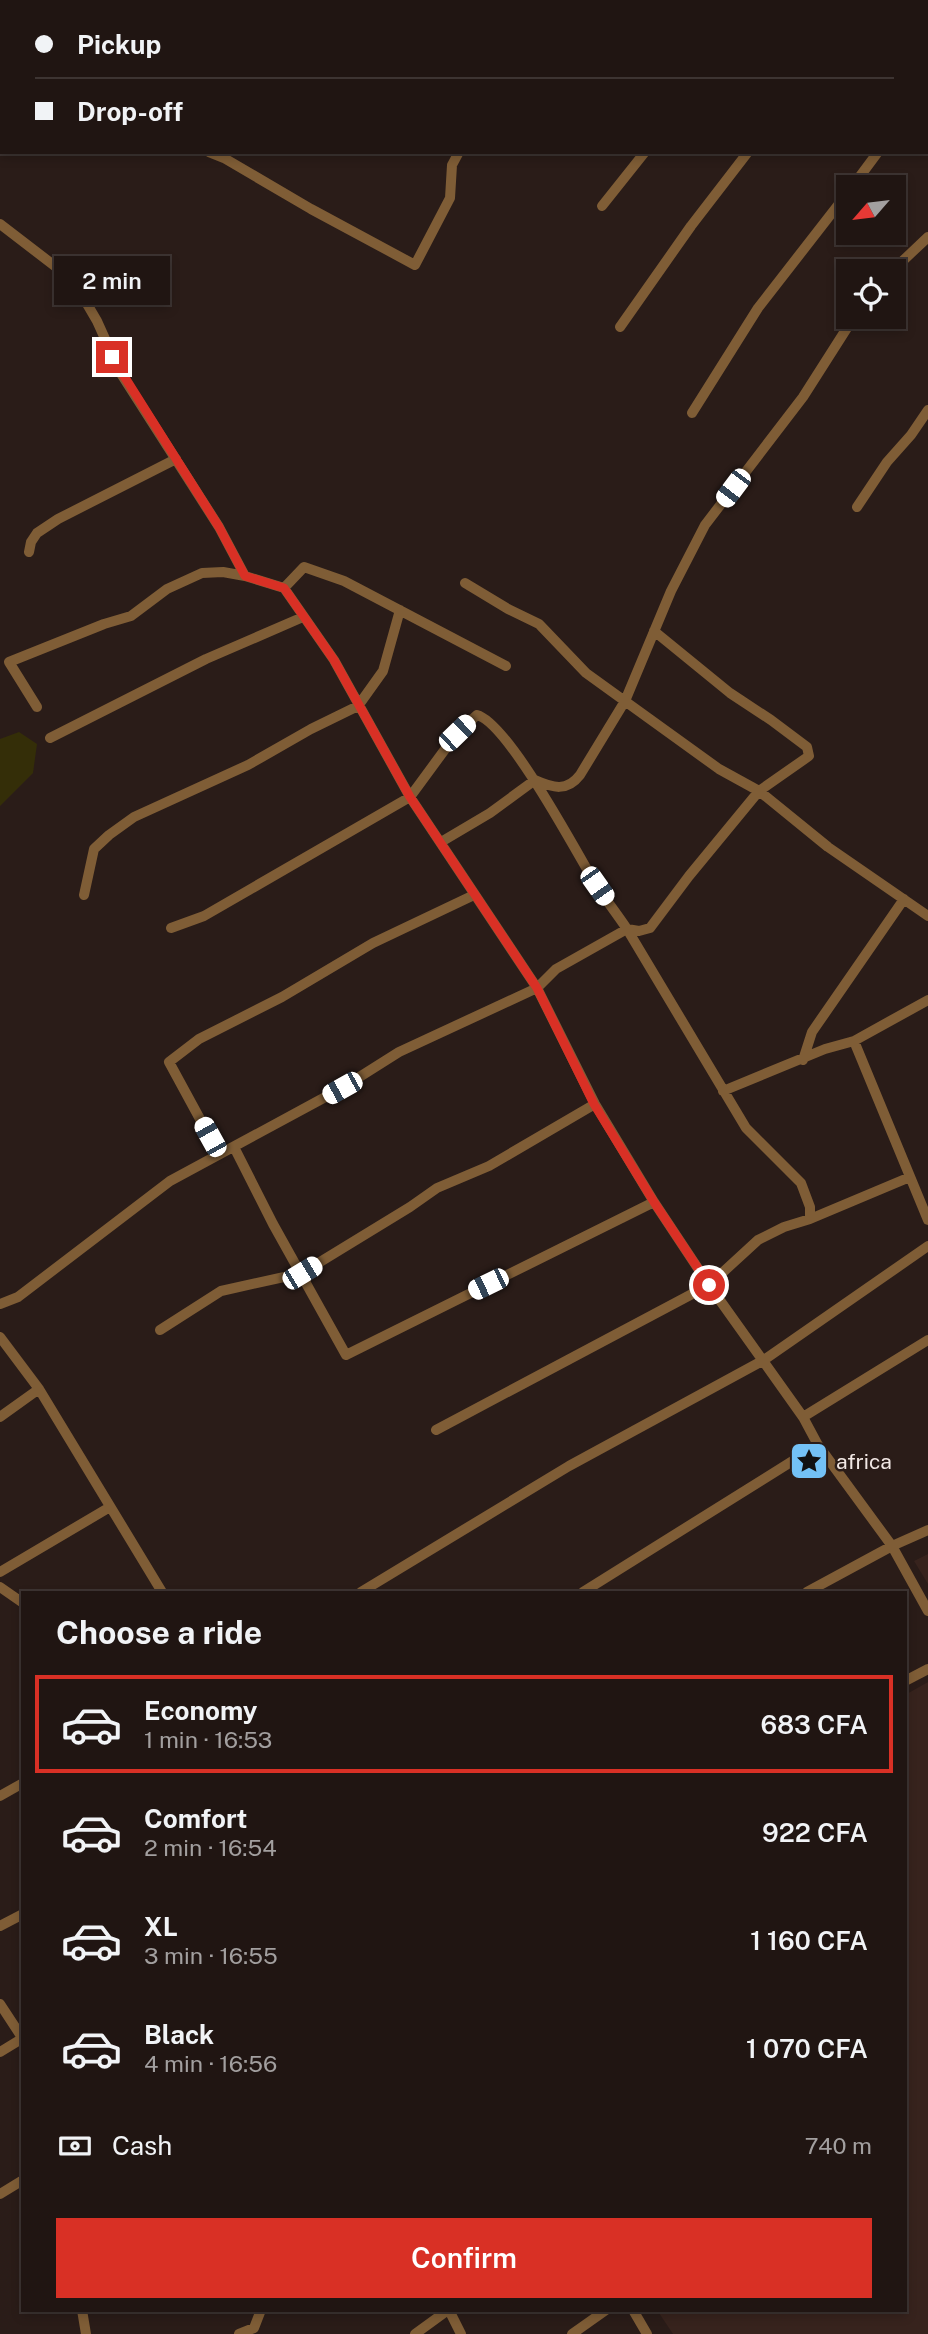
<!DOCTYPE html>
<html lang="en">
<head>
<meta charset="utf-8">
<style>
	body { margin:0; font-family:"Public Sans",sans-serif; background:#2d2220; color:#f1f3f6; height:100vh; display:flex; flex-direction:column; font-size:26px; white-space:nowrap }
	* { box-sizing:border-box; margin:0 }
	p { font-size:23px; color:#a29f9f }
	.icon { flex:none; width:38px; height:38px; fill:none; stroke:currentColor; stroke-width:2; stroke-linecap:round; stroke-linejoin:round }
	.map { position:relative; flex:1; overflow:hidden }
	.details { position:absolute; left:21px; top:1591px; width:886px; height:721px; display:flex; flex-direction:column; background:#201512; border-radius:0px; box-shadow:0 4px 10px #0003,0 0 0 2px #3d3432 }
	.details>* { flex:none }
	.hud { position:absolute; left:0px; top:0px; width:929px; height:154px; box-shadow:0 4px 10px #0003,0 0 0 2px #3d3432; display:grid; align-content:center; height:154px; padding:0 35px; background:#201512 }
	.needle { width:46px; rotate:242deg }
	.controls { position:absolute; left:836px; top:175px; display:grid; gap:14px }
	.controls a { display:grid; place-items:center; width:70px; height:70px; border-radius:0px; background:#201512; box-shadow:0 4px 10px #0003,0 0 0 2px #3d3432; font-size:35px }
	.end { position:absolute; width:32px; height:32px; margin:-16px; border:9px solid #d93025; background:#fff; box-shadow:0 0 0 4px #fff }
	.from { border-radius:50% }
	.bubble { position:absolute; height:49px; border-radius:0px; background:#201512; box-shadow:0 4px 10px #0003,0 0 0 2px #3d3432; font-size:23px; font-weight:600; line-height:49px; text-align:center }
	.car { position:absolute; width:21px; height:42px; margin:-21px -10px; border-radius:9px; box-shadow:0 0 5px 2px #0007; background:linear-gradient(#fff 24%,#345 0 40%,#fff 0 76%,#345 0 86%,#fff 0) }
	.hud b { display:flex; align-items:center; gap:24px; height:66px; font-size:26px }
	.hud b+b { border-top:2px solid #3d3432 }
	.hud i { width:18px; height:18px; background:#f1f3f6 }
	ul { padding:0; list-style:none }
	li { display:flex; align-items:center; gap:21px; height:98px; margin:0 14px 10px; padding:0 21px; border:4px solid transparent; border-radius:0px }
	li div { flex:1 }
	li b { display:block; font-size:26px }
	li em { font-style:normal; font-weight:600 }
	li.active { border-color:#d93025 }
	li>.icon { width:63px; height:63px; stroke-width:1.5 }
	h2 { padding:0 35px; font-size:32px; line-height:84px }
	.pay { display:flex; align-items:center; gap:18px; height:77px; padding:0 35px; font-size:26px }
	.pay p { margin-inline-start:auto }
	.button { display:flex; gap:14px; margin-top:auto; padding:14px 35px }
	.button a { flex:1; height:80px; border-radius:0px; background:#d93025; color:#fff; font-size:28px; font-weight:600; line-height:80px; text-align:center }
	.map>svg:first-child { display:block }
	.built { fill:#37231d }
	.green { fill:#342e08 }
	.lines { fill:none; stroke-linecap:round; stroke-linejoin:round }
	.minor { stroke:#7f5d36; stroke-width:10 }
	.route { stroke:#d93025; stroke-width:9 }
	.labels { text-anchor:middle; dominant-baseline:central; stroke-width:5; stroke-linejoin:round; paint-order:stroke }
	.poi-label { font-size:21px; fill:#f2e8e5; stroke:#2a1c18; text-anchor:start }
</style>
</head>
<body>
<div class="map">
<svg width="928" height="2334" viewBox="0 0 928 2334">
	<rect width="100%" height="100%" fill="#2a1c18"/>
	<path class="built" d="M928 1554V1584L914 1561Z
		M928 1682V2334H673L657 2310H905V1695Z"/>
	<path class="green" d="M19 732 37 744 33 773 0 806V739Z"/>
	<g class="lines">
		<path class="minor" d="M31 0 33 2
			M779 0 782 2
			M542 2 543 0
			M752 2 753 0
			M928 88V87
			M928 95V96
			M209 152 224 158 311 209 415 265 450 198 452 165 459 152
			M852 187 878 152
			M602 206 645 152
			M0 224 73 280 97 321 120 372 219 527 245 576 284 588 334 660 410 797 537 988 595 1104 654 1202 709 1285 803 1417 818 1445 892 1546 928 1611
			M892 271 928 237
			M620 327 691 226 748 152
			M692 413 758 308 849 191
			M857 507 887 462 911 435 928 410
			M29 552 31 542 37 533 58 519 176 459
			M465 583 508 609 539 624 586 673 719 769 759 791 828 847 928 916
			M284 588 304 567 344 581 506 666
			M37 707 9 662 104 624 131 616 167 589 202 573 223 572 245 576
			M50 738 206 659 303 617
			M535 780C553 788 567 792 580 775L625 701 671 591 705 525 803 397 854 317
			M441 842 490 813 535 780
			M84 895 94 849 109 835 134 817 248 765 311 729 358 706 383 671 400 610
			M171 928 204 916 410 797 457 733 477 715C508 723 577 853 596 885 606 900 617 914 627 929L639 931 650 928 689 876 759 791 809 756 807 747 771 720 730 693 654 631
			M854 1041 928 1220
			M803 1060 812 1032 904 899
			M723 1091 825 1049 854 1041 928 1000
			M234 1147 273 1224 346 1355 654 1202
			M219 1154 169 1062 199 1039 282 997 373 943 474 895
			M0 1304 18 1297 170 1181 342 1088 399 1052 537 988 556 969 627 929 746 1128 801 1183 810 1207V1219
			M160 1330 221 1291 302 1273 410 1207 437 1188 489 1166 595 1104
			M0 1337 39 1389 162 1592
			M0 1417 39 1389
			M803 1417 928 1340
			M436 1430 709 1285 758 1240 784 1227 810 1219 910 1177
			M0 1572 110 1507
			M0 1587 23 1603
			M361 1592 569 1466 764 1360 928 1246
			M583 1592 818 1445
			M807 1592 892 1546 928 1530
			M905 1681 928 1669
			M0 1796 23 1783
			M0 1926 23 1914
			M0 2004 23 2039
			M0 2052 23 2038
			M0 2194 23 2180
			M82 2310 86 2334
			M449 2310 461 2334
			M633 2310 647 2334
			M239 2334 254 2328 261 2310
			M415 2334 448 2310
			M572 2334 606 2310"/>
	</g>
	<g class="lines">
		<path class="route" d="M112 357 219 527 245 576 284 588 334 660 410 797 537 988 594 1104 654 1202 709 1285"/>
	</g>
	<defs>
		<g id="sight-square" transform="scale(2.0125)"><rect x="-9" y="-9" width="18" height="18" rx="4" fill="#73c1f5" stroke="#2a1c18"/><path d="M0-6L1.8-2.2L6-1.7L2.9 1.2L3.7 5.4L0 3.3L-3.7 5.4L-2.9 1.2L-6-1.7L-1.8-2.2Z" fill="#111"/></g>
	</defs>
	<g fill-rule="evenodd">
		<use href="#sight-square" x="809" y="1461"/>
	</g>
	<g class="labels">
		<g class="poi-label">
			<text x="836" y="1461">africa</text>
		</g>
	</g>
</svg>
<div class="controls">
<a><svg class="needle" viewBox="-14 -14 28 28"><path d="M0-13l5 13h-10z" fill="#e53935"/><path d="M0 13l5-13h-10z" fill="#a29f9f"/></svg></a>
<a><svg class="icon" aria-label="locate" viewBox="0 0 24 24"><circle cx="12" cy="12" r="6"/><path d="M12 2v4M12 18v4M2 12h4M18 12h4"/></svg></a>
</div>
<i class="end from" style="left:709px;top:1285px"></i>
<i class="end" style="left:112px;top:357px"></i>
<div class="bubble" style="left:54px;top:256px;width:116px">2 min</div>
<i class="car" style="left:733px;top:488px;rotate:217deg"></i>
<i class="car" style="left:457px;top:733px;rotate:46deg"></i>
<i class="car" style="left:597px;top:886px;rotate:145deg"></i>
<i class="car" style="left:342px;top:1088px;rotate:241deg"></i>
<i class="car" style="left:210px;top:1137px;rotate:331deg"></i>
<i class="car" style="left:302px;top:1273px;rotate:59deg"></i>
<i class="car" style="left:488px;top:1284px;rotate:244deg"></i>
<div class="hud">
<b><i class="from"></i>Pickup</b>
<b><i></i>Drop-off</b>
</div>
<section class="details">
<h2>Choose a ride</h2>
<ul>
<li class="active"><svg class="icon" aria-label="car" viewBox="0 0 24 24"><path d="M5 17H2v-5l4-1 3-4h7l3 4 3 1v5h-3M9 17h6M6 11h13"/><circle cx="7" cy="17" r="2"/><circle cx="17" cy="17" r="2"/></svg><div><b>Economy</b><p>1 min · 16:53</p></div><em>683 CFA</em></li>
<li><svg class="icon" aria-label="car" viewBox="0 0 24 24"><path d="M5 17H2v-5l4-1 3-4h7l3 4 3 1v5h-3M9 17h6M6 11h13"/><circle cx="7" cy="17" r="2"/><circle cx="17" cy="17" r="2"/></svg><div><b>Comfort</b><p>2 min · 16:54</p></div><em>922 CFA</em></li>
<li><svg class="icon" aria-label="car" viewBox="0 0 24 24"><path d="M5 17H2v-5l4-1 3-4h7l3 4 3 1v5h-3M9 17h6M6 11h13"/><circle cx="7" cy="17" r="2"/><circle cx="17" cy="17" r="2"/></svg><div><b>XL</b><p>3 min · 16:55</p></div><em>1 160 CFA</em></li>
<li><svg class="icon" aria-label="car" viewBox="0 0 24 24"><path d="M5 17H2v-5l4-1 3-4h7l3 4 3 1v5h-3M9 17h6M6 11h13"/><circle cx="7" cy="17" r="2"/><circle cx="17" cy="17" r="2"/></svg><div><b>Black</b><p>4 min · 16:56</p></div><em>1 070 CFA</em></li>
</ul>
<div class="pay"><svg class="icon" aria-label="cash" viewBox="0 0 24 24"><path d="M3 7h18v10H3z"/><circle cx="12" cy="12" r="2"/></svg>Cash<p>740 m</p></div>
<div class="button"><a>Confirm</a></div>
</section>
</div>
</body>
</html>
